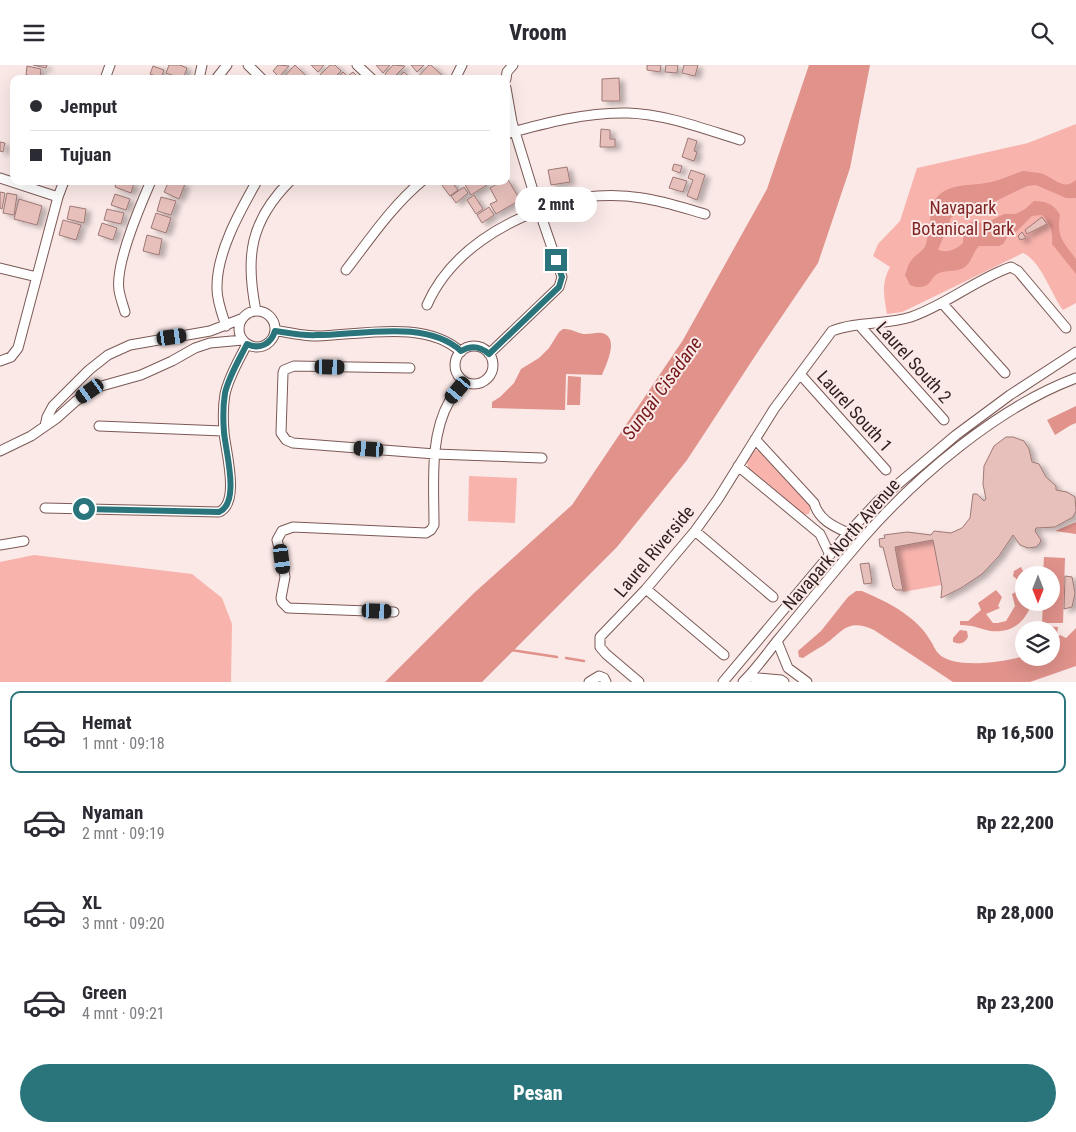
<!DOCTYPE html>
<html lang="id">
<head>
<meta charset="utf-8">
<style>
	body { margin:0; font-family:"Roboto Condensed",sans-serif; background:#f2f2f3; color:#2b2b33; height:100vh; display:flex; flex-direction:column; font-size:19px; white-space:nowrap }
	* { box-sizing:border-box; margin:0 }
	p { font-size:16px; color:#7c7c81 }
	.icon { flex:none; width:28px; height:28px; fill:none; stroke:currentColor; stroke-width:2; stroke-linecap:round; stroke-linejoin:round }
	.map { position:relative; height:617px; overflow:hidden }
	.sheet { display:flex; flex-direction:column; background:#fff; flex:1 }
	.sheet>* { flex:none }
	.guide { position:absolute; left:10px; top:10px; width:500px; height:110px; border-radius:10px; box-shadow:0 5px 20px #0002; display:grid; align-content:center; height:110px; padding:0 20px; background:#fff }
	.needle { width:32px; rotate:180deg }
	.fabs { position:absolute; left:1015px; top:501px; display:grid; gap:10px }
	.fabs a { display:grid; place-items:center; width:45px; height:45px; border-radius:50%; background:#fff; box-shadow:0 5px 20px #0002; font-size:25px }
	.end { position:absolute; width:22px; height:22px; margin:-11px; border:6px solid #2a747b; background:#fff; box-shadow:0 0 0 2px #fff }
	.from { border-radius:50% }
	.bubble { position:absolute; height:35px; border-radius:18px; background:#fff; box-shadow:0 5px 20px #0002; font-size:16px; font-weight:800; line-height:35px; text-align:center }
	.car { position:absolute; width:15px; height:30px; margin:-15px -8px; border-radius:6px; box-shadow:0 0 4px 1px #0007; background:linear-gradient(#222 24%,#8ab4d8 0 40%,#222 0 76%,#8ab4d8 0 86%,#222 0) }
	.guide b { display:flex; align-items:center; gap:18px; height:48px; font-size:19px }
	.guide b+b { border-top:1px solid #e1e1e2 }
	.guide i { width:12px; height:12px; background:#2b2b33 }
	ul { padding:9px 0 0; list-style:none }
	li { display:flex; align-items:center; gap:15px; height:82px; margin:0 10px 8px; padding:0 10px; border:2px solid transparent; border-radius:10px }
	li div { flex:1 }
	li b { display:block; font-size:19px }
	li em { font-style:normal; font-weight:800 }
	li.on { border-color:#2a747b }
	li>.icon { width:45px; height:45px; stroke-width:1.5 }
	.action { display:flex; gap:10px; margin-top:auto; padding:10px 20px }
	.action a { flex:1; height:58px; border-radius:30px; background:#2a747b; color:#fff; font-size:20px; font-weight:800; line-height:58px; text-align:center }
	header { display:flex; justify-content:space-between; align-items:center; height:65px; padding:0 20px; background:#fff; font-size:22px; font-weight:800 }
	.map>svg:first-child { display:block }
	.green { fill:#f8b3ad }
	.forest { fill:#e0928b }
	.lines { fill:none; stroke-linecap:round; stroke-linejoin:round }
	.stream { stroke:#e0928b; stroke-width:2.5 }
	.building { fill:#e7bfbb; stroke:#9e7976; filter:url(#shadow) }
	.minor-casing { stroke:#7b5955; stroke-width:11 }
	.minor { stroke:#fff; stroke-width:9 }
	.route { stroke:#2a747b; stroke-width:6 }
	.labels { text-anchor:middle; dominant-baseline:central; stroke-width:4; stroke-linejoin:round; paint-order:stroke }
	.park-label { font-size:18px; fill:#802524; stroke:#fae9e7 }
	.street-label { font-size:18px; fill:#2e1f1e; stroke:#fae9e7 }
	.water-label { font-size:19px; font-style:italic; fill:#75191b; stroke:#fae9e7 }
</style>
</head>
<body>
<header><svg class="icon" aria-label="menu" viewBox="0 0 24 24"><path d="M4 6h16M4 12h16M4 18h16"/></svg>Vroom<svg class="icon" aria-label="search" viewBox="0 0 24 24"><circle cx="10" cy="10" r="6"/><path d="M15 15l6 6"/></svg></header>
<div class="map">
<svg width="1076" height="617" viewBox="0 0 1076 617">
	<defs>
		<filter id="shadow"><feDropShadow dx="5" dy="3" stdDeviation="2.5" flood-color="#0004"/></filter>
	</defs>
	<rect width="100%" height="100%" fill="#fae9e7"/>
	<path class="green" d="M1076 59V238L1063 245C1051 229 1041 196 1023 188L919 239 902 247 887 249C884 232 881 218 890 202L873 191 878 179 900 156 917 103 1028 78Z
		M753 385H757L761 387 811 442 809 449 802 450 748 403 747 395Z
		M469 411 517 413 515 458 468 456Z
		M933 475 941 520 903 527 895 482Z
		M34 490 192 509 222 533 232 559 231 617H0V497Z"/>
	<path class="forest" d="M809 0H870L850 103 818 198 761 282 687 395 617 482 482 617H385L474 528 572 440 683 275 767 124Z
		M1023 106C1030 107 1037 107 1043 109 1055 114 1064 126 1076 115V133H1066L1036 120 1027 121 994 137 962 142 951 153 938 185C947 188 956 185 963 178V162L966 159 971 157 986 158 1004 149H1016L1025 144 1034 136C1046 136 1054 139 1060 150 1056 172 1064 178 1076 194V209L1052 179C1053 166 1051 159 1042 150L1032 151 1017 166 1008 171 1003 179 999 181H979C973 187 972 196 966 201 957 209 945 203 936 210 931 213 931 219 925 221 920 223 914 222 910 220L905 210C907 205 908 199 911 196 915 189 924 187 926 179 930 165 929 151 934 137 943 118 970 121 986 118 999 116 1011 110 1023 106Z
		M563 264C571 263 578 269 586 269 591 269 597 267 602 268 620 272 606 300 602 310L566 309 565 345 492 343V337L500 332 514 318 521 304 539 293 549 283 559 267Z
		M568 311 581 312 580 340H567Z
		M1076 341V358L1071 360 1055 370 1047 355Z
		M1076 457V469L1055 466Z
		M1044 492 1065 493 1063 558H1042L1043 538H1051V510H1043Z
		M1021 502 1023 506 1034 505 1033 510H1024V538H1032C1025 557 1013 568 991 566 980 564 974 560 960 560V556H968L981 545 978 538 996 525 1002 532 998 541 1000 543 986 549 993 558H998L1006 556 1015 541 1012 529 1019 525V516L1013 511 1014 506Z
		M856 526H862C878 533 896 541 909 552 917 558 925 566 930 575 933 579 935 585 938 588 952 605 1005 597 1024 591V592H1051V575L1060 570 1066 573 1076 563V601L1030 617H953L874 565C847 553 844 566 824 580 817 584 810 588 803 593L799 592 798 586 821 566 848 532Z
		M1039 560 1042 561 1058 562 1057 569 1051 571V565H1038L1037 561Z
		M960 565 967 566 968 572C965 578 960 580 953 577V573Z"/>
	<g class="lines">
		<path class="stream" d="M511 585 557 592
			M566 593 584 596"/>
	</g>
	<path class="building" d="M33 0H47L46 3Z
		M169 0H180L187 3 183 14 166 8Z
		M278 0 289 1 279 12 273 6Z
		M295 0 305 10 302 14H282Z
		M311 0H324L318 7Z
		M330 0H335L341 6 333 14H325L320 10Z
		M376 0H390L383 8Z
		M393 0 405 1 392 14H389L385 9Z
		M411 0H424L417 7Z
		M429 0H431L445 13 416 14Z
		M647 0H661L660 7 647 5Z
		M666 0H678L677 8 665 7Z
		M684 0H698L695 11 682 8Z
		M27 1 41 4 40 12 26 10Z
		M153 1 164 5 161 13 150 9Z
		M343 7 350 14H337Z
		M353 7 360 14H352L349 10Z
		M404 7 411 13V14H397Z
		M619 13 620 36H602V14Z
		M601 64 610 65V74H615V82H600Z
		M688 73 697 76 694 86 697 87 694 96 682 92Z
		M0 77 5 78 3 87 0 86Z
		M674 99 682 101 680 108 672 105Z
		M567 102 570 117 551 120 548 105Z
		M691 105 705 110 697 135 687 131 693 115 688 113Z
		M673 112 687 116 683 127 669 123Z
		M507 113 520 135 496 149 490 139 497 136 490 123 502 116H506Z
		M117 116 134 118 131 128 115 122Z
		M169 116H178L185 119 179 134 164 127Z
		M439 116H451L458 125 450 131Z
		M463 116H485L487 120 471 130Z
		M464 122 468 128 456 138 451 131Z
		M0 127 5 128 2 144 0 143Z
		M7 128 17 130 14 150 3 148Z
		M115 129 130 134 126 145 111 140Z
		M474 130 483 144 476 149 467 135Z
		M161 132 176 136 171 150 157 146Z
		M19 134 42 141 37 160 14 154Z
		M70 141 86 144 84 158 67 154Z
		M489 142 494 150 482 158 477 150Z
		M107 144 124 148 121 159 104 155Z
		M156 148 171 153 166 168 151 163Z
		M1042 152 1047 159 1027 169 1025 165Z
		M63 155 81 160 76 175 59 170Z
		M102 158 117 163 113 175 98 170Z
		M1022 167 1026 173 1020 175 1018 171Z
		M147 170 162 174 159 190 143 186Z
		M1006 372H1013L1024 376 1029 384 1032 397 1039 399 1046 412 1056 421V425L1067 427 1075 432 1076 446 1073 452 1055 462 1036 463 1035 466 1041 475 1040 478 1036 482 1028 483 1020 480 1013 470 999 491 982 509 961 523 941 533 942 522 933 475 895 482 903 525H896L893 522 883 482H880L879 474 885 473 884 470 907 467 931 470 934 466 951 468 962 463 970 453 973 429H977L984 436 986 434 983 419 984 401 994 381Z
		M869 498 872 518 864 519 860 499Z
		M1065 511 1072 512 1075 528 1072 542 1064 544Z"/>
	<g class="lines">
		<g class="minor-casing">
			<path id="minor" d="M248 0 262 14
				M357 0 372 14
				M105 14 110 0
				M199 14 202 0
				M216 14 227 0
				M455 14 462 0
				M506 14 507 7 513 0
				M506 69C545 58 587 47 628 48 665 49 704 64 740 75
				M0 113 58 132
				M0 203 37 212
				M346 205C370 174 392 141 422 116
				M942 238 1005 308
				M427 240C450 187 506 154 559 139 568 137 576 133 585 132 603 130 624 130 642 133 663 136 684 143 705 149
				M239 264a18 18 0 1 1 36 0a18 18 0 1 1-36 0Z
				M256 246C245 192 250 156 290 116
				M125 247C123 240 120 232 119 225 115 199 140 141 151 116
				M226 261C222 249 217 236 217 224 216 188 240 146 257 116
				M860 261 944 355
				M275 265C289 268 303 271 317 271 360 270 426 254 461 287
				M455 300a19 19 0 1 1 38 0a19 19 0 1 1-38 0Z
				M489 289 559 222 562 212 539 145 512 57 506 23
				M0 296 11 292 18 283 58 132 64 116
				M410 303 294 301 284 305 283 308 281 368 286 375 293 378 435 389 542 393
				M800 309 886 405
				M45 361 47 352 53 341 89 305 108 290 130 280 210 266 241 254
				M99 361 223 366
				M755 374 814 438C819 455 833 461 848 468
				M0 386 31 371 57 353 76 336 98 322 141 310 172 296 195 283 210 278 243 275
				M738 401 820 469 830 490
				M45 443 219 447C241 438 225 384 224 367 223 355 223 341 225 329 229 311 239 295 247 279
				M695 466 773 532
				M0 480 24 476
				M646 524 724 590
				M394 547 288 543 282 537 281 533 285 512 282 494 277 475 282 466 293 462 426 468 431 465 434 460C434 419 429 371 450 335 454 328 460 322 465 317
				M777 576 788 603 807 617
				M748 612 781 615 784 617
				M589 617 599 611 604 613 606 617
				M639 617 606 589 600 582V572L646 524 695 466 718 434 774 344 832 266C857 256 886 260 911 252 946 240 978 213 1011 202L1018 206 1066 263
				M723 617 848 468 878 436 956 370 1010 330 1076 287
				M743 617C756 604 766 590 777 576 805 542 833 508 862 474 916 412 998 342 1076 313"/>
		</g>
		<use href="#minor" class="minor"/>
	</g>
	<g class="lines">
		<path class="route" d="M84 444 219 447C241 438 225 384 224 367 223 355 223 341 225 328 229 311 239 295 247 279 260 285 271 279 275 266 289 268 303 271 317 270 360 270 426 254 461 286 471 280 480 281 489 289L559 222 562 212 556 195"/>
	</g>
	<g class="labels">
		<g class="park-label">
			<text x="963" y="142">Navapark<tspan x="963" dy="21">Botanical Park</tspan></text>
		</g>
		<g class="street-label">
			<text transform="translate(914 297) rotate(48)">Laurel South 2</text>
			<text transform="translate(855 346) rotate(48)">Laurel South 1</text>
			<text transform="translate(841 479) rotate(-49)">Navapark North Avenue</text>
			<text transform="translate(654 486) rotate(-50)">Laurel Riverside</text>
		</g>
		<g class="water-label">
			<text transform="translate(662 323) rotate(-54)">Sungai Cisadane</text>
		</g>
	</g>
</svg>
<div class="fabs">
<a><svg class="needle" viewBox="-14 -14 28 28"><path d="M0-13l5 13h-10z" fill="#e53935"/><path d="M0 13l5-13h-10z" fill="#7c7c81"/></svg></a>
<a><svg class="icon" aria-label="layers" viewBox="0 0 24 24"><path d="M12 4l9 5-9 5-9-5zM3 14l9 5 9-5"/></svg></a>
</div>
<i class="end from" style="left:84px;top:444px"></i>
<i class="end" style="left:556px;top:195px"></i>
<div class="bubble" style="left:515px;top:122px;width:82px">2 mnt</div>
<i class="car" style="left:172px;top:272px;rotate:82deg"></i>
<i class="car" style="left:330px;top:302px;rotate:91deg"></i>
<i class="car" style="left:458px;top:325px;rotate:220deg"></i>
<i class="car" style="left:90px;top:326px;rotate:235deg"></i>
<i class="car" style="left:369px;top:384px;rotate:274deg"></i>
<i class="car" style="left:282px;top:494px;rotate:173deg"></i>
<i class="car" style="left:377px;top:546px;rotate:92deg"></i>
<div class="guide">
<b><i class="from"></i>Jemput</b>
<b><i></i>Tujuan</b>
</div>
</div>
<section class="sheet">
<ul>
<li class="on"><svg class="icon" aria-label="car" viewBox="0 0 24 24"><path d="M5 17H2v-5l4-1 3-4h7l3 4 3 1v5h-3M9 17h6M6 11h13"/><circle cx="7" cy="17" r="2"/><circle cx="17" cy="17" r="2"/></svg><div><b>Hemat</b><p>1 mnt · 09:18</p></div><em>Rp 16,500</em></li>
<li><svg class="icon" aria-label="car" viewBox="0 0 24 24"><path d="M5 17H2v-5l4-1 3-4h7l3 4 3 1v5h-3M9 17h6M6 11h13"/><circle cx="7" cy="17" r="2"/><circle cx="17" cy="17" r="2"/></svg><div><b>Nyaman</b><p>2 mnt · 09:19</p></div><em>Rp 22,200</em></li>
<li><svg class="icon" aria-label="car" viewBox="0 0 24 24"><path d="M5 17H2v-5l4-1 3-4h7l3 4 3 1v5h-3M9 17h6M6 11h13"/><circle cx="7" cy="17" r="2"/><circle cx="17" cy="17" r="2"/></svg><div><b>XL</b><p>3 mnt · 09:20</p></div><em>Rp 28,000</em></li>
<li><svg class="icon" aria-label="car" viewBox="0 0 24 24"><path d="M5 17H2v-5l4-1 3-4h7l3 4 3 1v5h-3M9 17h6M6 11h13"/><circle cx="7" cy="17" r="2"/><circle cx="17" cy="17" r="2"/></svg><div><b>Green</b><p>4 mnt · 09:21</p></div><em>Rp 23,200</em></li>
</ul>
<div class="action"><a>Pesan</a></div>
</section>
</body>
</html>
